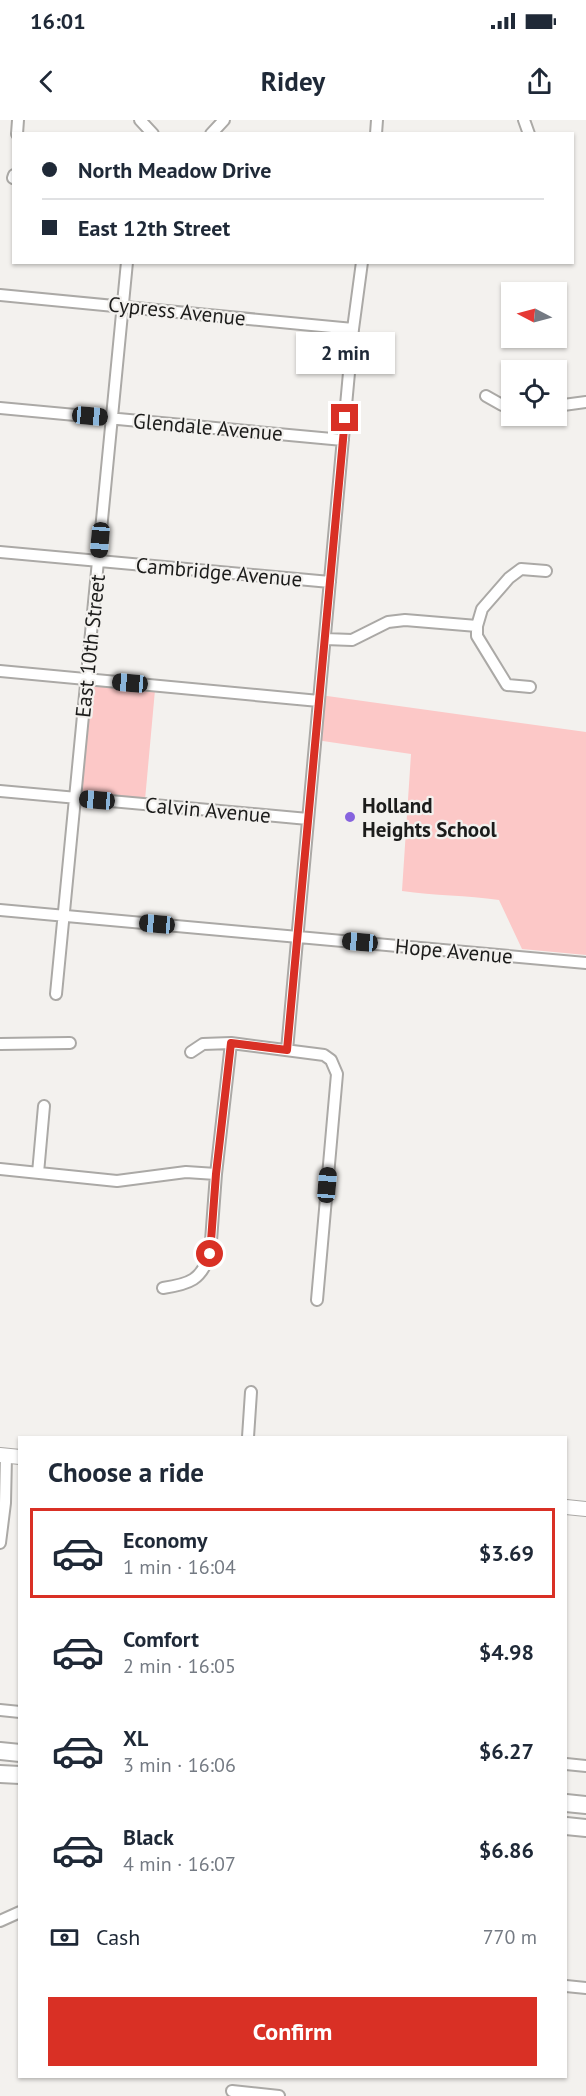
<!DOCTYPE html>
<html lang="en">
<head>
<meta charset="utf-8">
<style>
	body { margin:0; font-family:"PT Sans",sans-serif; background:#f2f2f3; color:#1f2937; height:100vh; display:flex; flex-direction:column; font-size:22px; white-space:nowrap }
	* { box-sizing:border-box; margin:0 }
	p { font-size:20px; color:#747a83 }
	.icon { flex:none; width:33px; height:33px; fill:none; stroke:currentColor; stroke-width:2; stroke-linecap:round; stroke-linejoin:round }
	.map { position:relative; flex:1; overflow:hidden }
	.sheet { position:absolute; left:18px; top:1316px; width:549px; height:642px; display:flex; flex-direction:column; background:#fff; border-radius:0px; box-shadow:0 2px 4px #0004 }
	.sheet>* { flex:none }
	.top-card { position:absolute; left:12px; top:12px; width:562px; height:132px; border-radius:0px; box-shadow:0 2px 4px #0004; display:grid; align-content:center; height:132px; padding:0 30px; background:#fff }
	.needle { width:39px; rotate:276deg }
	.fabs { position:absolute; left:501px; top:162px; display:grid; gap:12px }
	.fabs a { display:grid; place-items:center; width:66px; height:66px; border-radius:0px; background:#fff; box-shadow:0 2px 4px #0004; font-size:30px }
	.end { position:absolute; width:27px; height:27px; margin:-14px; border:8px solid #d93025; background:#fff; box-shadow:0 0 0 3px #fff }
	.from { border-radius:50% }
	.bubble { position:absolute; height:42px; border-radius:0px; background:#fff; box-shadow:0 2px 4px #0004; font-size:20px; font-weight:800; line-height:42px; text-align:center }
	.car { position:absolute; width:18px; height:36px; margin:-18px -9px; border-radius:8px; box-shadow:0 0 4px 2px #0007; background:linear-gradient(#222 24%,#8ab4d8 0 40%,#222 0 76%,#8ab4d8 0 86%,#222 0) }
	.top-card b { display:flex; align-items:center; gap:21px; height:57px; font-size:22px }
	.top-card b+b { border-top:2px solid #e0e1e3 }
	.top-card i { width:15px; height:15px; background:#1f2937 }
	ul { padding:0; list-style:none }
	li { display:flex; align-items:center; gap:18px; height:90px; margin:0 12px 9px; padding:0 18px; border:3px solid transparent; border-radius:0px }
	li div { flex:1 }
	li b { display:block; font-size:22px }
	li em { font-style:normal; font-weight:800 }
	li.selected { border-color:#d93025 }
	li>.icon { width:54px; height:54px; stroke-width:1.5 }
	h2 { padding:0 30px; font-size:27px; line-height:72px }
	.pay { display:flex; align-items:center; gap:15px; height:66px; padding:0 30px; font-size:22px }
	.pay p { margin-inline-start:auto }
	.button { display:flex; gap:12px; margin-top:auto; padding:12px 30px }
	.button a { flex:1; height:69px; border-radius:0px; background:#d93025; color:#fff; font-size:24px; font-weight:800; line-height:69px; text-align:center }
	.status { display:flex; justify-content:space-between; align-items:center; height:42px; padding:0 30px; background:#fff; direction:ltr }
	.status svg { height:16px; fill:currentColor }
	header { display:flex; justify-content:space-between; align-items:center; height:78px; padding:0 30px; background:#fff; font-size:27px; font-weight:800 }
	.map>svg:first-child { display:block }
	.green { fill:#fcc8c7 }
	.lines { fill:none; stroke-linecap:round; stroke-linejoin:round }
	.minor-casing { stroke:#aba9a6; stroke-width:14 }
	.major-casing { stroke:#aba9a6; stroke-width:16 }
	.highway-casing { stroke:#aba9a6; stroke-width:20 }
	.minor { stroke:#fff; stroke-width:10 }
	.major { stroke:#fff; stroke-width:14 }
	.highway { stroke:#fff; stroke-width:16 }
	.route { stroke:#d93025; stroke-width:8 }
	.poi-dot { fill:#8663de; stroke:#f3f1ee; stroke-width:2 }
	.labels { text-anchor:middle; dominant-baseline:central; stroke-width:4.5; stroke-linejoin:round; paint-order:stroke }
	.street-label { font-size:21px; fill:#1c1c1b; stroke:#f3f1ee }
	.poi-label { font-size:21px; font-weight:bold; fill:#1c1c1b; stroke:#f3f1ee; text-anchor:start }
</style>
</head>
<body>
<div class="status"><b>16:01</b><svg viewBox="0 0 49 12"><path d="M0 12V9h3v3zM5 12V6h3v6zM10 12V3h3v9zM15 12V0h3v12zM26 1h20v11H26zM47 4h2v5h-2z"/></svg></div>
<header><svg class="icon" aria-label="back" viewBox="0 0 24 24"><path d="M15 5l-7 7 7 7"/></svg>Ridey<svg class="icon" aria-label="share" viewBox="0 0 24 24"><path d="M12 15V3M7 8l5-5 5 5M5 13v7h14v-7"/></svg></header>
<div class="map">
<svg width="586" height="1976" viewBox="0 0 586 1976">
	<rect width="100%" height="100%" fill="#f3f1ee"/>
	<path class="green" d="M97 564 155 570 145 680 85 675 82 672 91 567Z
		M320 575 586 612V835L522 829 499 780C467 775 434 776 402 771L411 634 316 620Z"/>
	<g class="lines">
		<g class="minor-casing">
			<path id="minor" d="M140 0 153 14
				M524 0 529 14
				M17 14 18 0
				M211 14 224 0
				M376 14 377 0
				M13 58 14 55
				M0 175 353 209
				M486 276 502 285 512 286
				M556 286 586 282
				M0 288 343 320
				M0 432 330 462
				M325 519 352 520 388 502 405 500 477 506
				M0 551 319 581
				M530 567 507 565 477 516V506L482 489 509 458 521 449 546 451
				M0 671 308 699
				M0 790 586 843
				M56 874 127 142
				M0 924 70 923
				M287 930 353 209 362 142
				M191 932 203 924 231 923 324 935 331 940 337 954 317 1180
				M0 1049 117 1061 186 1052 216 1054
				M38 1053 44 986
				M163 1168C190 1164 201 1160 210 1134L216 1054 231 923
				M248 1317 251 1272
				M0 1423 5 1383 6 1336
				M0 1590 20 1592
				M566 1644 586 1646
				M0 1801 20 1792
				M566 1866 586 1868
				M232 1971 279 1976"/>
		</g>
		<g class="major-casing">
			<path id="major" d="M0 1335 20 1337
				M566 1387 586 1389"/>
		</g>
		<g class="highway-casing">
			<path id="highway" d="M0 1631 20 1633
				M0 1654 20 1655
				M566 1683 586 1685
				M566 1706 586 1708"/>
		</g>
		<use href="#minor" class="minor"/>
		<use href="#major" class="major"/>
		<use href="#highway" class="highway"/>
	</g>
	<g class="lines">
		<path class="route" d="M210 1134 216 1054 231 923 287 930 345 298"/>
	</g>
	<circle class="poi-dot" cx="350" cy="697" r="6"/>
	<g class="labels">
		<g class="street-label">
			<text transform="translate(177 191) rotate(6)">Cypress Avenue</text>
			<text transform="translate(208 307) rotate(5)">Glendale Avenue</text>
			<text transform="translate(219 452) rotate(5)">Cambridge Avenue</text>
			<text transform="translate(90 526) rotate(-84)">East 10th Street</text>
			<text transform="translate(208 690) rotate(5)">Calvin Avenue</text>
			<text transform="translate(454 831) rotate(5)">Hope Avenue</text>
		</g>
		<g class="poi-label">
			<text x="362" y="685">Holland<tspan x="362" dy="24">Heights School</tspan></text>
		</g>
	</g>
</svg>
<div class="fabs">
<a><svg class="needle" viewBox="-14 -14 28 28"><path d="M0-13l5 13h-10z" fill="#e53935"/><path d="M0 13l5-13h-10z" fill="#747a83"/></svg></a>
<a><svg class="icon" aria-label="locate" viewBox="0 0 24 24"><circle cx="12" cy="12" r="6"/><path d="M12 2v4M12 18v4M2 12h4M18 12h4"/></svg></a>
</div>
<i class="end from" style="left:210px;top:1134px"></i>
<i class="end" style="left:345px;top:298px"></i>
<div class="bubble" style="left:296px;top:212px;width:99px">2 min</div>
<i class="car" style="left:90px;top:296px;rotate:95deg"></i>
<i class="car" style="left:100px;top:420px;rotate:185deg"></i>
<i class="car" style="left:130px;top:563px;rotate:275deg"></i>
<i class="car" style="left:97px;top:680px;rotate:275deg"></i>
<i class="car" style="left:157px;top:804px;rotate:275deg"></i>
<i class="car" style="left:360px;top:822px;rotate:275deg"></i>
<i class="car" style="left:327px;top:1065px;rotate:5deg"></i>
<div class="top-card">
<b><i class="from"></i>North Meadow Drive</b>
<b><i></i>East 12th Street</b>
</div>
<section class="sheet">
<h2>Choose a ride</h2>
<ul>
<li class="selected"><svg class="icon" aria-label="car" viewBox="0 0 24 24"><path d="M5 17H2v-5l4-1 3-4h7l3 4 3 1v5h-3M9 17h6M6 11h13"/><circle cx="7" cy="17" r="2"/><circle cx="17" cy="17" r="2"/></svg><div><b>Economy</b><p>1 min · 16:04</p></div><em>$3.69</em></li>
<li><svg class="icon" aria-label="car" viewBox="0 0 24 24"><path d="M5 17H2v-5l4-1 3-4h7l3 4 3 1v5h-3M9 17h6M6 11h13"/><circle cx="7" cy="17" r="2"/><circle cx="17" cy="17" r="2"/></svg><div><b>Comfort</b><p>2 min · 16:05</p></div><em>$4.98</em></li>
<li><svg class="icon" aria-label="car" viewBox="0 0 24 24"><path d="M5 17H2v-5l4-1 3-4h7l3 4 3 1v5h-3M9 17h6M6 11h13"/><circle cx="7" cy="17" r="2"/><circle cx="17" cy="17" r="2"/></svg><div><b>XL</b><p>3 min · 16:06</p></div><em>$6.27</em></li>
<li><svg class="icon" aria-label="car" viewBox="0 0 24 24"><path d="M5 17H2v-5l4-1 3-4h7l3 4 3 1v5h-3M9 17h6M6 11h13"/><circle cx="7" cy="17" r="2"/><circle cx="17" cy="17" r="2"/></svg><div><b>Black</b><p>4 min · 16:07</p></div><em>$6.86</em></li>
</ul>
<div class="pay"><svg class="icon" aria-label="cash" viewBox="0 0 24 24"><path d="M3 7h18v10H3z"/><circle cx="12" cy="12" r="2"/></svg>Cash<p>770 m</p></div>
<div class="button"><a>Confirm</a></div>
</section>
</div>
</body>
</html>
